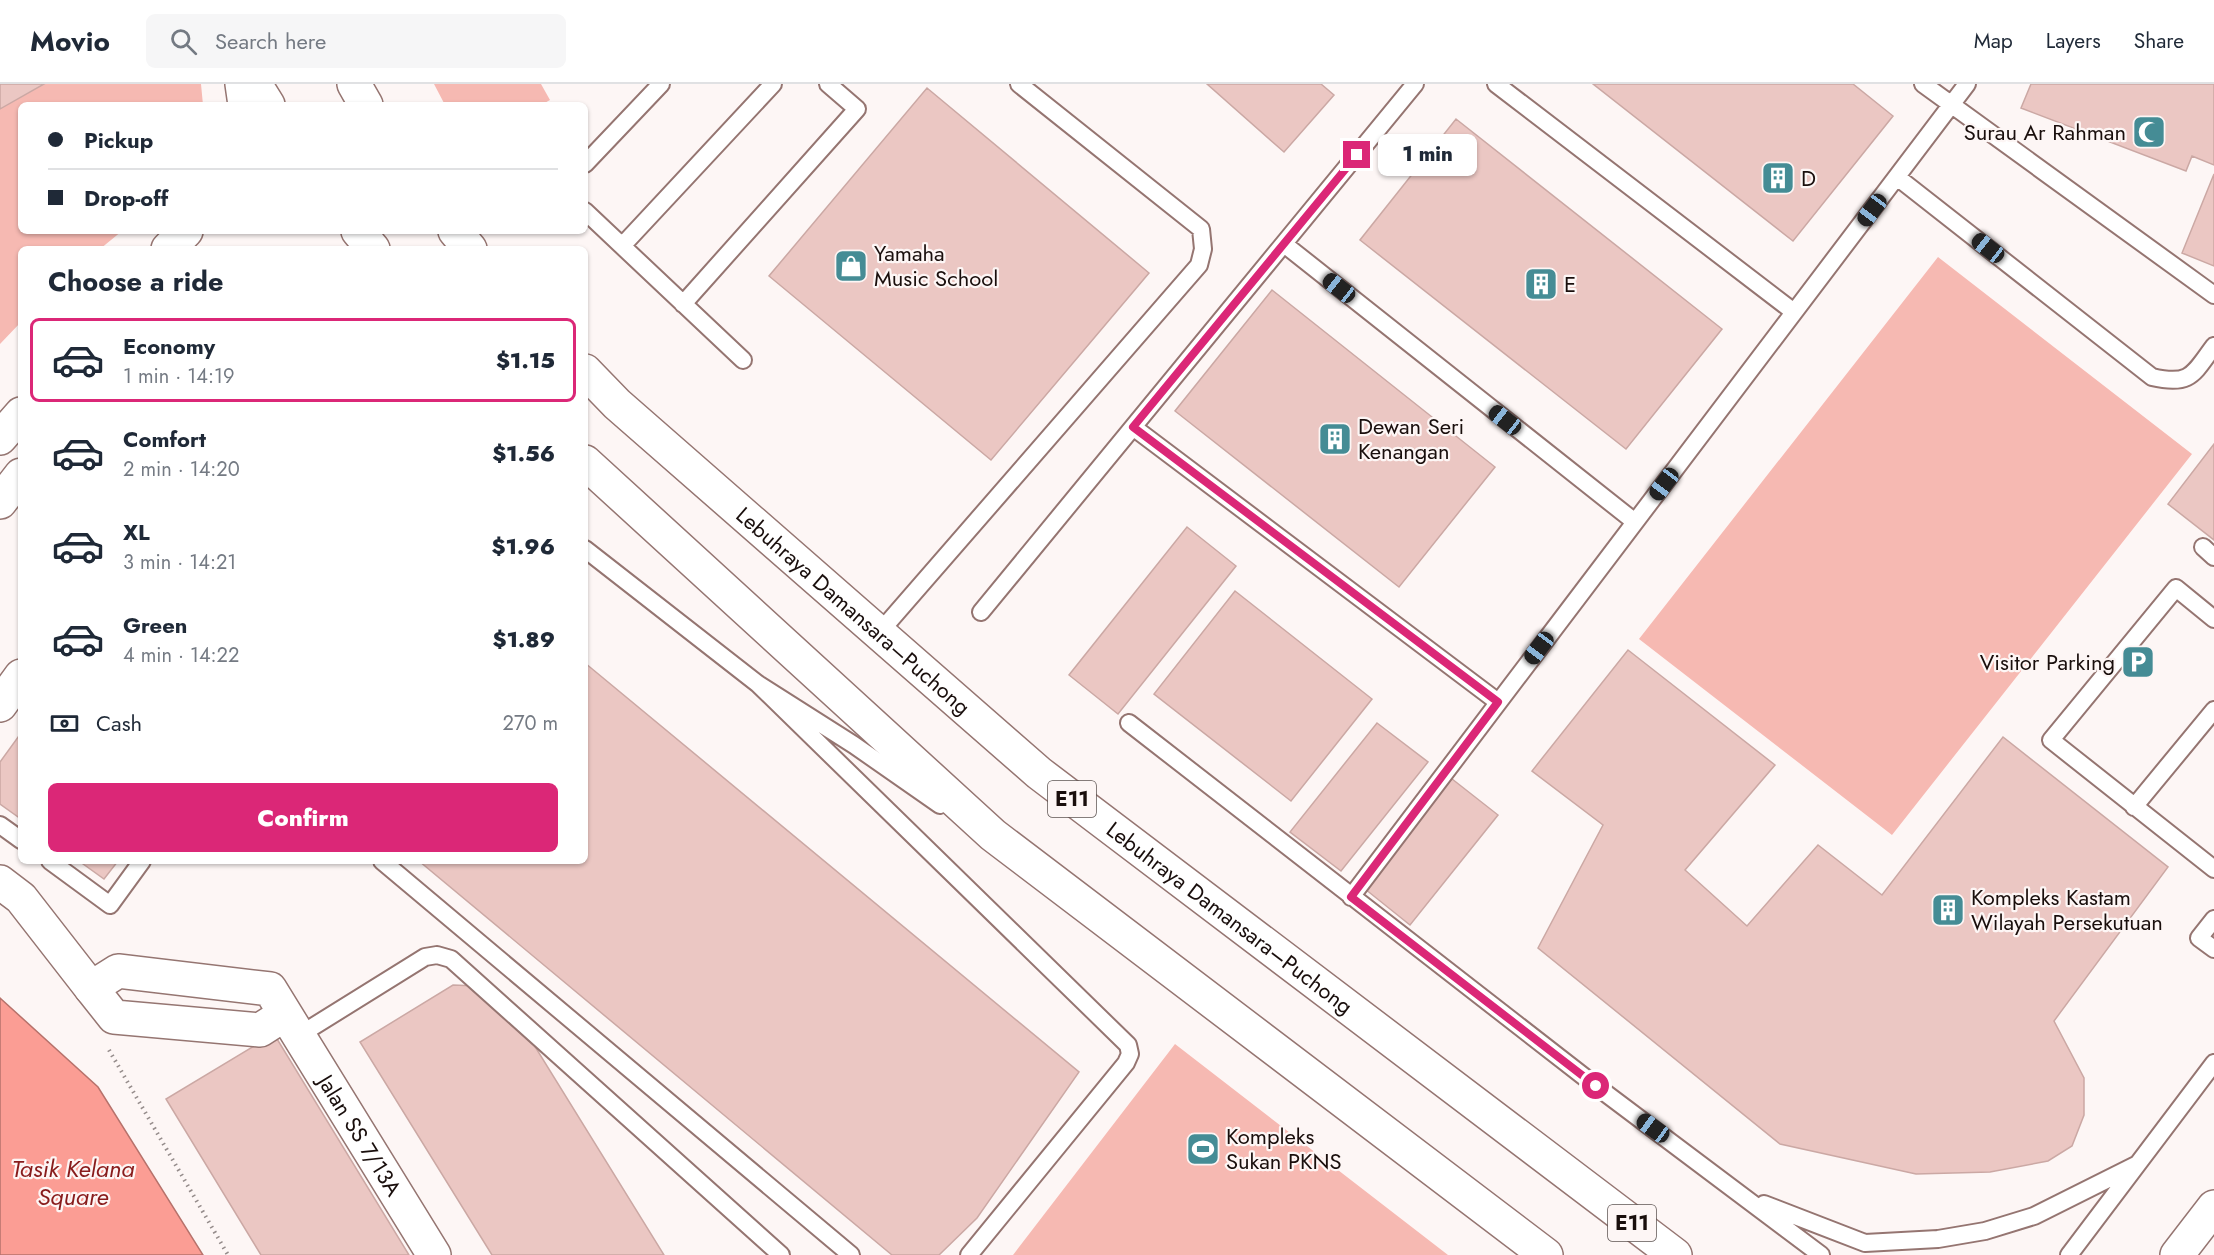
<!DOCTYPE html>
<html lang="en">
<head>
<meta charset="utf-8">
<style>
	body { margin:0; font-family:Jost,sans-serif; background:#f6f6f7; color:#1f2937; height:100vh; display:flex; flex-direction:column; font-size:22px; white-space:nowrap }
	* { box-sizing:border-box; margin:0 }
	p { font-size:20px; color:#747a83 }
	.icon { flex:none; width:33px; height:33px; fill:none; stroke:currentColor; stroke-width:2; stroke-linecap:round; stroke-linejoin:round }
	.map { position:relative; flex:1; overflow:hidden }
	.sheet { position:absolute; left:18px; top:162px; width:570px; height:618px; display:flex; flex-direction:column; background:#fff; border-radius:9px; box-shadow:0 2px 4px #0004 }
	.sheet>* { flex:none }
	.hud { position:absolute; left:18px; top:18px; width:570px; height:132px; border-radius:9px; box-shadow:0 2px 4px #0004; display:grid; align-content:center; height:132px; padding:0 30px; background:#fff }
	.end { position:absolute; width:27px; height:27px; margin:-14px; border:8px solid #db2777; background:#fff; box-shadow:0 0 0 3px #fff }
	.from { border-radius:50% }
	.bubble { position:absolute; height:42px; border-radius:9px; background:#fff; box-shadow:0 2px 4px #0004; font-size:20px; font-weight:800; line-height:42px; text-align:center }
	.car { position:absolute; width:18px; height:36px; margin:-18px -9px; border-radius:8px; box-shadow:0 0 4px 2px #0007; background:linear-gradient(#222 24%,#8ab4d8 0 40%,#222 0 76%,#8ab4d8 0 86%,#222 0) }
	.hud b { display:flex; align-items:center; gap:21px; height:57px; font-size:22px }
	.hud b+b { border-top:2px solid #e0e1e3 }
	.hud i { width:15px; height:15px; background:#1f2937 }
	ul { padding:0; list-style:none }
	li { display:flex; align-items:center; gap:18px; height:84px; margin:0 12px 9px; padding:0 18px; border:3px solid transparent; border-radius:9px }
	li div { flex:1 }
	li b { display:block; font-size:22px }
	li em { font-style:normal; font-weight:800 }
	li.selected { border-color:#db2777 }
	li>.icon { width:54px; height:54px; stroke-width:1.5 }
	h2 { padding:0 30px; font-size:27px; line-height:72px }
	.pay { display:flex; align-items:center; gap:15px; height:66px; padding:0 30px; font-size:22px }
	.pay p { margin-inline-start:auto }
	.primary-button { display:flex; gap:12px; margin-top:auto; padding:12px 30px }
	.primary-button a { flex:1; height:69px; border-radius:9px; background:#db2777; color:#fff; font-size:24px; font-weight:800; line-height:69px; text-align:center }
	header { display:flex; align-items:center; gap:36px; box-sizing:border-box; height:84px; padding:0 30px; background:#fff; border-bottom:2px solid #e0e1e3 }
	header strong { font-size:28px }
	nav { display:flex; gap:33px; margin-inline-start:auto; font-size:21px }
	.search { width:420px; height:54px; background:#f6f6f7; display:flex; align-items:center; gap:15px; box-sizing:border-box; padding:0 21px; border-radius:9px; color:#747a83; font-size:22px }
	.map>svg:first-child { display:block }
	.green { fill:#f6b9b2 }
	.water { fill:#fb9d94; stroke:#b7726b; stroke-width:1.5 }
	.building { fill:#ebc7c3; stroke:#cba8a4; stroke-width:1.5 }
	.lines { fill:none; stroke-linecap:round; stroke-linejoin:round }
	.lane-casing { stroke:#957571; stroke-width:20 }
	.street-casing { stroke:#957571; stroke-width:36 }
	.secondary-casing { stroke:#957571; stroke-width:36 }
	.highway-casing { stroke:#957571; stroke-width:36 }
	.path { stroke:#958c8b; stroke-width:4; stroke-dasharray:1.5 4.5; stroke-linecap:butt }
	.lane { stroke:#fff; stroke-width:16 }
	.street { stroke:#fff; stroke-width:33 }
	.secondary { stroke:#fff; stroke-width:33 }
	.highway { stroke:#fff; stroke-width:33 }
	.route { stroke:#db2777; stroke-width:8 }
	.labels { text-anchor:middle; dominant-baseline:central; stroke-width:4.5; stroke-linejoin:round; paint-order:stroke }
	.shield { fill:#fdf6f5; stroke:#5d5452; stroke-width:1.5 }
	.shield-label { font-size:21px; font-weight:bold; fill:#190e0c }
	.poi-label { font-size:22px; fill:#190e0c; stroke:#fdf6f5; text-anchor:start }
	.street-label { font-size:22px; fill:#190e0c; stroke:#fdf6f5 }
	.water-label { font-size:24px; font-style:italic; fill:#881c1c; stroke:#fdf6f5 }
</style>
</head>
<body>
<header>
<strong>Movio</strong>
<div class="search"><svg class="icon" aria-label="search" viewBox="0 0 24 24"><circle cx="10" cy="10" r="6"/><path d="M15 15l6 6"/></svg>Search here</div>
<nav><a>Map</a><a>Layers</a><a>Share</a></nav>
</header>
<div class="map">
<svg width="2214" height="1171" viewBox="0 0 2214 1171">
	<rect width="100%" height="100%" fill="#fdf6f5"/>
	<path class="green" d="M0 0H201L203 21H21V147H122L100 165H21V238L0 260Z
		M434 0H541L550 16 541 21H445Z
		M1938 173 2192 370 1892 751 1639 555Z
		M1175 960 1448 1171H1013Z"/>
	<path class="water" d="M0 914 98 1003 203 1171H0Z"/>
	<path class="building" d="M0 0H44L0 25Z
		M1207 0H1321L1334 11 1284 68Z
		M1593 0H1853L1893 32 1793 157Z
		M2031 0H2214V81L2192 72 2186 87 2021 24Z
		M927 4 1149 189 991 376 769 192Z
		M1456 35 1722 245 1626 365 1360 156Z
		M2214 90V182L2182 169Z
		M1272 206 1495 383 1399 503 1175 327Z
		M2214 360V456L2168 420Z
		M1187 443 1236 482 1118 630 1069 591Z
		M1235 507 1372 615 1291 717 1154 610Z
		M1628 566 1775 681 1685 786 1747 842 1818 761 1882 811 2003 653 2168 783 2054 937 2084 994V1031L2072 1062 2048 1077 1990 1088 1916 1090 1780 1060 1538 864 1603 741 1532 687Z
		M585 579 1079 988 977 1134 939 1171H892L419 777H585Z
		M1377 639 1428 678 1341 787 1290 748Z
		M21 649V735L0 720V678Z
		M1447 691 1498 731 1410 841 1360 801Z
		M79 777H118L104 795Z
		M453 901 477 902 526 948 664 1171H492L360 958Z
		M274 950 409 1171H261L166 1015Z"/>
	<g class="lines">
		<g class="lane-casing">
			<path id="lane" d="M1496 0 1794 228
				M1923 0 2214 211
				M585 80 661 0
				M1897 93 2152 293C2191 302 2193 290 2214 262
				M585 127 743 276
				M1284 160 1635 438
				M622 162 773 0
				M683 220 857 25 828 0
				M1133 343 1498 618
				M2203 463 2214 473
				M585 465 758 600 854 661 940 721
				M981 528 1415 0
				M2214 535 2176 504 2051 656 2214 785
				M879 549 1199 181 1203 165 1201 145 1019 0
				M758 600 1128 961 1130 970 1126 979 969 1171
				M1129 639 1596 1002 1821 1171
				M2134 723 2214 626
				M0 741 21 756
				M50 777 110 821 142 777
				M382 777 851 1171
				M1351 813 1967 0
				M2214 835 2199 854 2214 865
				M298 952 425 873 437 871 451 875 781 1171
				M1764 1120 1865 1159 1938 1155 1985 1147 2034 1132 2136 1081
				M2069 1171 2214 979"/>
		</g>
		<g class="street-casing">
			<g id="street">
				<path d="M0 621 21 592"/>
				<path d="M0 798 21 814 91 904"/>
				<path id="s1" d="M285 930 260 946 114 933 91 904 118 887 270 905 434 1171"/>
			</g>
		</g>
		<g class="secondary-casing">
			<path id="secondary" d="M242 0 245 21
				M168 165 186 147
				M0 354 21 330
				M0 418 21 391
				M2177 1171 2214 1123"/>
		</g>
		<g class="highway-casing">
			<g id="highway">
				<path d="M255 0 268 21"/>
				<path d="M354 0 366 21"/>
				<path d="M358 147 373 165"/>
				<path d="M455 147 470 165"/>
				<path id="s2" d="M585 287 617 320 1039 689 1675 1171"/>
				<path d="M585 378 993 751 1546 1171"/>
			</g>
		</g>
		<path class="path" d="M109 966 228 1171"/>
		<use href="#lane" class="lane"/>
		<use href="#street" class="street"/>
		<use href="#secondary" class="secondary"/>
		<use href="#highway" class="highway"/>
	</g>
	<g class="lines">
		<path class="route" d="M1357 71 1133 343 1498 618 1351 813 1596 1002"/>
	</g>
	<defs>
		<g id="mosque-square" transform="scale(1.725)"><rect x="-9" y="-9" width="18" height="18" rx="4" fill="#458c95" stroke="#fdf6f5"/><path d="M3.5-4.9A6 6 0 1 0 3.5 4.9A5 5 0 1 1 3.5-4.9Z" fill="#fff"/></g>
		<g id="building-square" transform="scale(1.725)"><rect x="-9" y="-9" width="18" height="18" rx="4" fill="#458c95" stroke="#fdf6f5"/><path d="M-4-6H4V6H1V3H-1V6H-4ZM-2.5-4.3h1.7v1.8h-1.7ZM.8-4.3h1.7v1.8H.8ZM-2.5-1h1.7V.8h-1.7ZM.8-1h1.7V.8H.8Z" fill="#fff"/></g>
		<g id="shop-square" transform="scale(1.725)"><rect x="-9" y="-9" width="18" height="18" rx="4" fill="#458c95" stroke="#fdf6f5"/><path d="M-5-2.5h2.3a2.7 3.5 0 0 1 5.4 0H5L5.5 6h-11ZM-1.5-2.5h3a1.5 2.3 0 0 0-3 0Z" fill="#fff"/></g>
		<g id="parking-square" transform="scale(1.725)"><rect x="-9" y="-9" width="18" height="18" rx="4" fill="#458c95" stroke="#fdf6f5"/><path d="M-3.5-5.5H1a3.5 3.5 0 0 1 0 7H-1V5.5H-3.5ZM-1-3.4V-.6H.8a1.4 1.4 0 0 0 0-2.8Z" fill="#fff"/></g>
		<g id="stadium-square" transform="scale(1.725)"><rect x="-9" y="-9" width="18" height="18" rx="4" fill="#458c95" stroke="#fdf6f5"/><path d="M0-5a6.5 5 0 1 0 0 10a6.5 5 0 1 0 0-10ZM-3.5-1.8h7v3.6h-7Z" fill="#fff"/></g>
	</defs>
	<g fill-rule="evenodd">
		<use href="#mosque-square" x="2149" y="48"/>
		<use href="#building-square" x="1778" y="94"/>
		<use href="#shop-square" x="851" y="182"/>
		<use href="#building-square" x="1541" y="200"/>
		<use href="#building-square" x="1335" y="355"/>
		<use href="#parking-square" x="2138" y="578"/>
		<use href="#building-square" x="1948" y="826"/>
		<use href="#stadium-square" x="1203" y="1065"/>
	</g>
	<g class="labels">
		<g class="shield">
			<rect x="1048" y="697" width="48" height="36" rx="4.5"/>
			<rect x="1608" y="1121" width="48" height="36" rx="4.5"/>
		</g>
		<g class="shield-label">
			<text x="1072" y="715">E11</text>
			<text x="1632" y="1139">E11</text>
		</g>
		<g class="poi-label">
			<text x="2126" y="48" text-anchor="end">Surau Ar Rahman</text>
			<text x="1801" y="94">D</text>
			<text x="874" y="169">Yamaha<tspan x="874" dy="25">Music School</tspan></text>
			<text x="1564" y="200">E</text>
			<text x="1358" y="342">Dewan Seri<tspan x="1358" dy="25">Kenangan</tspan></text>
			<text x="2115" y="578" text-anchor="end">Visitor Parking</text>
			<text x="1971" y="813">Kompleks Kastam<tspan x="1971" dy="25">Wilayah Persekutuan</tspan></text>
			<text x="1226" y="1052">Kompleks<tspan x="1226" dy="25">Sukan PKNS</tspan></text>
		</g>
		<g class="street-label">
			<text stroke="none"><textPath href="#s2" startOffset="360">Lebuhraya Damansara–Puchong</textPath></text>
			<text stroke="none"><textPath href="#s2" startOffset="846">Lebuhraya Damansara–Puchong</textPath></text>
			<text stroke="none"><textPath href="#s1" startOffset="570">Jalan SS 7/13A</textPath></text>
		</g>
		<g class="water-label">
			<text x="73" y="1084">Tasik Kelana<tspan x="73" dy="28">Square</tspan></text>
		</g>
	</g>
</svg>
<i class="end from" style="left:1596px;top:1002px"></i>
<i class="end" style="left:1357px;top:71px"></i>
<div class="bubble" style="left:1378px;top:50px;width:99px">1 min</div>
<i class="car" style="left:1872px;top:126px;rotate:217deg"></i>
<i class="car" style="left:1988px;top:164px;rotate:308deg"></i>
<i class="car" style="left:1339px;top:204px;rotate:308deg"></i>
<i class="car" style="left:1505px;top:336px;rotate:308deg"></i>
<i class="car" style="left:1664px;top:400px;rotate:217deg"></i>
<i class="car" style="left:1539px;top:564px;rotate:217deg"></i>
<i class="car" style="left:1653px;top:1044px;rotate:306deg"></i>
<div class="hud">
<b><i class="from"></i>Pickup</b>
<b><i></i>Drop-off</b>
</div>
<section class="sheet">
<h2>Choose a ride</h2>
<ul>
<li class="selected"><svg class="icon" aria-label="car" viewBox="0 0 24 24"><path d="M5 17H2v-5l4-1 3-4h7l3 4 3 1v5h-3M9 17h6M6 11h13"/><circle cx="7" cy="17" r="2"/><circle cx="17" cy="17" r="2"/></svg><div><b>Economy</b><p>1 min · 14:19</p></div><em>$1.15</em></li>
<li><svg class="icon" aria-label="car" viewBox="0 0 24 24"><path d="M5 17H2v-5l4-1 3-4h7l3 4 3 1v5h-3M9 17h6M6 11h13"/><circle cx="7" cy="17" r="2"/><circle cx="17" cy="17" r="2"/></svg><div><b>Comfort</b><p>2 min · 14:20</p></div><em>$1.56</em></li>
<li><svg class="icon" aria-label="car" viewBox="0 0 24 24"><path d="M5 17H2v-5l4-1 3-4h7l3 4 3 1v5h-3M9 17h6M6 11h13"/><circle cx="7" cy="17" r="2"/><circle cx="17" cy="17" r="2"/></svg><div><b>XL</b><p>3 min · 14:21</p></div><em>$1.96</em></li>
<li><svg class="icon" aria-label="car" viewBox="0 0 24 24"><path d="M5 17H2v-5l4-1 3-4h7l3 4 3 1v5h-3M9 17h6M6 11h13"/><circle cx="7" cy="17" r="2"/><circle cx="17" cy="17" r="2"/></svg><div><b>Green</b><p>4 min · 14:22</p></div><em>$1.89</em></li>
</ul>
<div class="pay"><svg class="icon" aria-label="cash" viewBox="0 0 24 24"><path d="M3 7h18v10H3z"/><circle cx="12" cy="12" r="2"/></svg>Cash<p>270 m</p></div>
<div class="primary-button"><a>Confirm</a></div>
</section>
</div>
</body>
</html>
